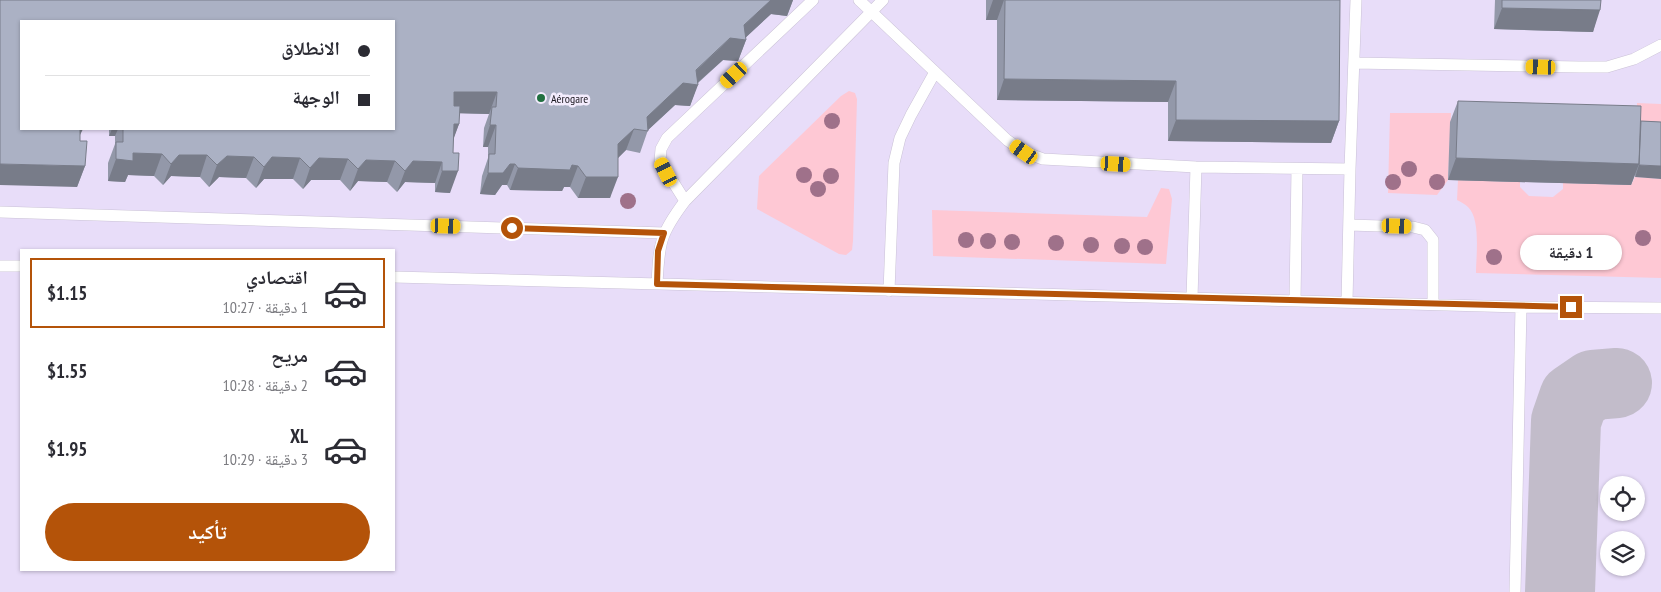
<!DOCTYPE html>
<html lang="ar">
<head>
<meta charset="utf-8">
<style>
	body { margin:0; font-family:"PT Sans Narrow","Noto Naskh Arabic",sans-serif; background:#f7f7f7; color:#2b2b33; direction:rtl; height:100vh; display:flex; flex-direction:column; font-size:19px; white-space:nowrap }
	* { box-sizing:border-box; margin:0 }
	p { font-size:16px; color:#7c7c81 }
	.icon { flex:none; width:28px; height:28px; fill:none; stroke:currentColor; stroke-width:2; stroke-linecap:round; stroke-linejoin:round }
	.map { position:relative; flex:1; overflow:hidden; direction:ltr }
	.panel { position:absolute; left:20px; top:249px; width:375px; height:322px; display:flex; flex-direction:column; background:#fff; border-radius:0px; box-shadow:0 1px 4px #0004; direction:rtl }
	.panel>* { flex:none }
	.top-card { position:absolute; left:20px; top:20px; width:375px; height:110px; border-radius:0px; box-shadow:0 1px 4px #0004; direction:rtl; display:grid; align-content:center; height:110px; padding:0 25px; background:#fff }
	.tools { position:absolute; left:1600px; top:476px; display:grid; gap:10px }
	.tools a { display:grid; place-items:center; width:45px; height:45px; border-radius:50%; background:#fff; box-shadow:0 1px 4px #0004; font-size:25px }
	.end { position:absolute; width:22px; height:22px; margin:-11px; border:6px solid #b45309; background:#fff; box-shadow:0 0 0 2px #fff }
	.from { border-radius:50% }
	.bubble { position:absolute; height:35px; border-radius:18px; background:#fff; box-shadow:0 1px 4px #0004; font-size:16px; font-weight:700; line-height:35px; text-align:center; direction:rtl }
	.car { position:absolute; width:15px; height:30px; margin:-15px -8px; border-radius:6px; box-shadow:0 0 4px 1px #0007; background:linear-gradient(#f5c518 24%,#345 0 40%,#f5c518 0 76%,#345 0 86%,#f5c518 0) }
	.top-card b { display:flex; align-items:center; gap:18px; height:48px; font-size:19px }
	.top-card b+b { border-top:1px solid #e1e1e2 }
	.top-card i { width:12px; height:12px; background:#2b2b33 }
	ul { padding:9px 0 0; list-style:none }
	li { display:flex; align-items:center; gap:15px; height:70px; margin:0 10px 8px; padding:0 15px; border:2px solid transparent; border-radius:0px }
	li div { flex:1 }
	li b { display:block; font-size:19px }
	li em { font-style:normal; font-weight:700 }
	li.selected { border-color:#b45309 }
	li>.icon { width:45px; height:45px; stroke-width:1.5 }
	.primary-button { display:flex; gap:10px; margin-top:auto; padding:10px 25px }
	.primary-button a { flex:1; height:58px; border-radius:30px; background:#b45309; color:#fff; font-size:20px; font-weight:700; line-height:58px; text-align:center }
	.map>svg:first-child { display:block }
	.built { fill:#e8ddf9; fill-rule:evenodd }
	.green { fill:#fec8d4 }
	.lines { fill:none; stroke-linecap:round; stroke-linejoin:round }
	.taxiway { stroke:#c2bcca; stroke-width:70 }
	.lane-casing { stroke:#cac2d6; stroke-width:12 }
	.lane { stroke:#fff; stroke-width:11 }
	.tree { fill:#9f718a }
	.wall { fill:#9398a9 }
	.shaded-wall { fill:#787c89 }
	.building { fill:#abb1c4; stroke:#787c89 }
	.route { stroke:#b45309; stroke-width:6 }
	.poi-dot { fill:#217040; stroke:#f3ecfd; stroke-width:2 }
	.labels { text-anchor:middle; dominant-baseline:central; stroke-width:5; stroke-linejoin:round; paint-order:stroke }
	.poi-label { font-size:12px; fill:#1c1920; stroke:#f3ecfd; text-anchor:start }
</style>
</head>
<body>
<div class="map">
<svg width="1661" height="592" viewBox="0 0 1661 592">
	<rect width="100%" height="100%" fill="#f3ecfd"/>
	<path class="built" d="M0 0H1661V592H0ZM21 21H394V129H21ZM21 250H394V570H21ZM1609 485H1636V512H1609ZM1609 540H1636V568H1609Z"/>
	<path class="green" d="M849 91 855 93 857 99 853 241 852 250 846 255 839 254 757 209 759 176 841 96Z
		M1637 103 1661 104V135L1637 134Z
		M1390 113H1451L1448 180 1437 195 1388 193Z
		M1635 177 1661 179V278L1476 273C1476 256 1481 219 1468 207 1465 204 1461 202 1457 200L1458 180 1520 182V187L1529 196 1553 197 1563 189V183L1631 185Z
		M1161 188 1169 189 1172 199 1166 264 933 256 932 210 1147 217Z"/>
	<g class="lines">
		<path class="taxiway" d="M1560 592 1566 421 1574 398 1593 385 1617 383"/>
		<g class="lane-casing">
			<path id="lane" d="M859 0 1007 140 1024 152 1043 159 1196 167 1350 169
				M1354 63 1579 67H1607L1634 59 1661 45
				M685 201 660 161 661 149 667 138 813 0
				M0 212 664 233
				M1349 225 1413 227 1425 230 1433 240V304
				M0 266H21
				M394 277 1521 307 1661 308
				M657 284C659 243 660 234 685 201L883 0
				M889 291 894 163 900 138 911 115 935 72
				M1192 298 1196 167
				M1295 301 1297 169
				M1347 302 1350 169 1356 0
				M1515 592 1521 307"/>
		</g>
		<use href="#lane" class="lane"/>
	</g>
	<g class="tree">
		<circle cx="832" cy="121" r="8"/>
		<circle cx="1409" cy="169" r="8"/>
		<circle cx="804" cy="175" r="8"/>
		<circle cx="831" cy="176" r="8"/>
		<circle cx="1393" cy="182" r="8"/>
		<circle cx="1437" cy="182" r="8"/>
		<circle cx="818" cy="189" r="8"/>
		<circle cx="628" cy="201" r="8"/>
		<circle cx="1643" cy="238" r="8"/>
		<circle cx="966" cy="240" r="8"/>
		<circle cx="988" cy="241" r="8"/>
		<circle cx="1012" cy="242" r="8"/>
		<circle cx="1056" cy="243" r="8"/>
		<circle cx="1091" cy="245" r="8"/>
		<circle cx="1122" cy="246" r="8"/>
		<circle cx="1145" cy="247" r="8"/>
		<circle cx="1566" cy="254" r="8"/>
		<circle cx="1494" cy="257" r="8"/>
	</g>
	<path class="wall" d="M0 0H793L787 16 771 14 745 38 746 40 738 61 723 60 698 83 690 106 675 105 648 130 640 153 626 150 618 158 610 198H578L570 187H564L562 191 510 190 507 185H502L495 195 480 194 482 176 488 158V147H483L484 128 489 114 459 113V124L453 139 450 193 435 192V183L405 182 397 192 387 182 358 181 350 191 340 180H311L303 189 293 179H264L256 188 246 178 219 177 209 187 200 177 171 176 163 185 154 176 128 175 125 182 108 181V163L115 144V136H109V129H394L21 21 80 135V141L85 166 77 187Z
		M986 0H1340L1339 121 1331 143 1168 141V102L997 100V20H986Z
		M1495 0H1601L1593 32 1494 29Z
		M1458 101 1640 125 1641 121 1661 122 1635 177V175L1631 185 1448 180 1450 122Z"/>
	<path class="shaded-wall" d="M771 0H793L787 16 771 14 743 40H746L738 61 723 60 696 84 698 85 690 106 675 105 647 131V117Z
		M993 0H1004L997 20H986Z
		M1502 8 1600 10 1593 32 1494 29Z
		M1004 79 1176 81 1168 102 997 100Z
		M454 92H497L489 114 447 113Z
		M1176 120 1339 121 1331 143 1168 141Z
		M454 124H459L451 146Z
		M490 125H496L488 147H483Z
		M75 129H83L80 135H73Z
		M112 129H118L115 136H109Z
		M634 129 626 150 610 166 618 144Z
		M133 153 162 154 154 176 128 175 125 182 108 181 116 159Z
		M179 155H207L200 177 171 176 163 185 171 164Z
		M227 156 254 157 246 178 219 177 209 187 217 165Z
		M272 157 300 158 293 179H264L256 188 264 167Z
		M319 158 348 159 340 180H311L303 189 310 168Z
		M1456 158 1639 164 1631 185 1448 180Z
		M366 160 395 161 387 182 358 181 350 191 358 169Z
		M413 161 442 162 435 183 405 182 397 192 405 171Z
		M0 164 85 166 77 187 0 185Z
		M510 164H515L507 185H502L495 195 480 194 488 173Z
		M572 165 578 166 570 187H564L562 191 510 190 518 168Z
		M1639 165 1661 166V179L1635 177Z
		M442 171H458L450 193 435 192Z
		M586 177H618L610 198H578Z"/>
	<path class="building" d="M0 0H771L744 25 746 40 730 38 696 70 698 85 683 83 647 117 648 131 634 129 618 144V177H586L578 166 572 165 570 170 518 168 515 164H510L503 173H488L489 154H495L496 125H490L492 107H496L497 92H454V106H460L459 124H454L453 153H459L458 171H442V162L413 161 405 171 395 161 366 160 358 169 348 159 319 158 310 168 300 158 272 157 264 167 254 157 227 156 217 165 207 155H179L171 164 162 154 133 153V161L116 159V142H123V129H394V21H21V129H80V141H87L85 166 0 164Z
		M1005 0H1340L1339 121 1176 120V81L1004 79Z
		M1502 0H1601L1600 10 1502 8Z
		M1458 101 1641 106 1639 164 1456 158Z
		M1641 121 1661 122V166L1639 165Z"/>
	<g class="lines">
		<path class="route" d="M512 228 664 233 658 251 657 284 1571 307"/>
	</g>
	<circle class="poi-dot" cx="541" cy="98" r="5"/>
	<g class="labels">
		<g class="poi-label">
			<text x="551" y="98">Aérogare</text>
		</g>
	</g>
</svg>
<div class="tools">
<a><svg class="icon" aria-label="locate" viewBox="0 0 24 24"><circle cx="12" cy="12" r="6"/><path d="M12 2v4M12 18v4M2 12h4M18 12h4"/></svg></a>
<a><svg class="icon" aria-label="layers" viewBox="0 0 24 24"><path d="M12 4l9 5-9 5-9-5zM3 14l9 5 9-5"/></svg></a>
</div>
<i class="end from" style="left:512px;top:228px"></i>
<i class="end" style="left:1571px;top:307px"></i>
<div class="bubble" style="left:1520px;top:235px;width:102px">1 دقيقة</div>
<i class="car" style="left:1541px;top:67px;rotate:272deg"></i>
<i class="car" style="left:734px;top:75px;rotate:227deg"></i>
<i class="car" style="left:1024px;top:152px;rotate:305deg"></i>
<i class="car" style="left:1116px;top:164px;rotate:93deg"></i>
<i class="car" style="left:666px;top:172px;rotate:333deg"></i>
<i class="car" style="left:446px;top:226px;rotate:92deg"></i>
<i class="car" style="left:1397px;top:226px;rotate:92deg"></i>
<div class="top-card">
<b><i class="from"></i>الانطلاق</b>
<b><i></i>الوجهة</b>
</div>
<section class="panel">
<ul>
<li class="selected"><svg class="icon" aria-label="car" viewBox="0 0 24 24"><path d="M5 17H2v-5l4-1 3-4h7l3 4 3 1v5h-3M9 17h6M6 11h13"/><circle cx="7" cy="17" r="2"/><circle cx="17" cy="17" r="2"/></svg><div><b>اقتصادي</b><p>1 دقيقة · 10:27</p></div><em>$1.15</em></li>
<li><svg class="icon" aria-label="car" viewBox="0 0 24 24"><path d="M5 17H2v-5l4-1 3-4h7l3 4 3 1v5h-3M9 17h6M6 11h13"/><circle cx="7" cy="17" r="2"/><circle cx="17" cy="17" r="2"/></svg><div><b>مريح</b><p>2 دقيقة · 10:28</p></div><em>$1.55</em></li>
<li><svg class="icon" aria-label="car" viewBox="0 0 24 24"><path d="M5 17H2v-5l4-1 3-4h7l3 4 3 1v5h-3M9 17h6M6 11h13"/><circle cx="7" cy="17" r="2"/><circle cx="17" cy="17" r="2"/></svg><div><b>XL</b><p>3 دقيقة · 10:29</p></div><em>$1.95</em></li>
</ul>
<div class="primary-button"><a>تأكيد</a></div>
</section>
</div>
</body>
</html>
